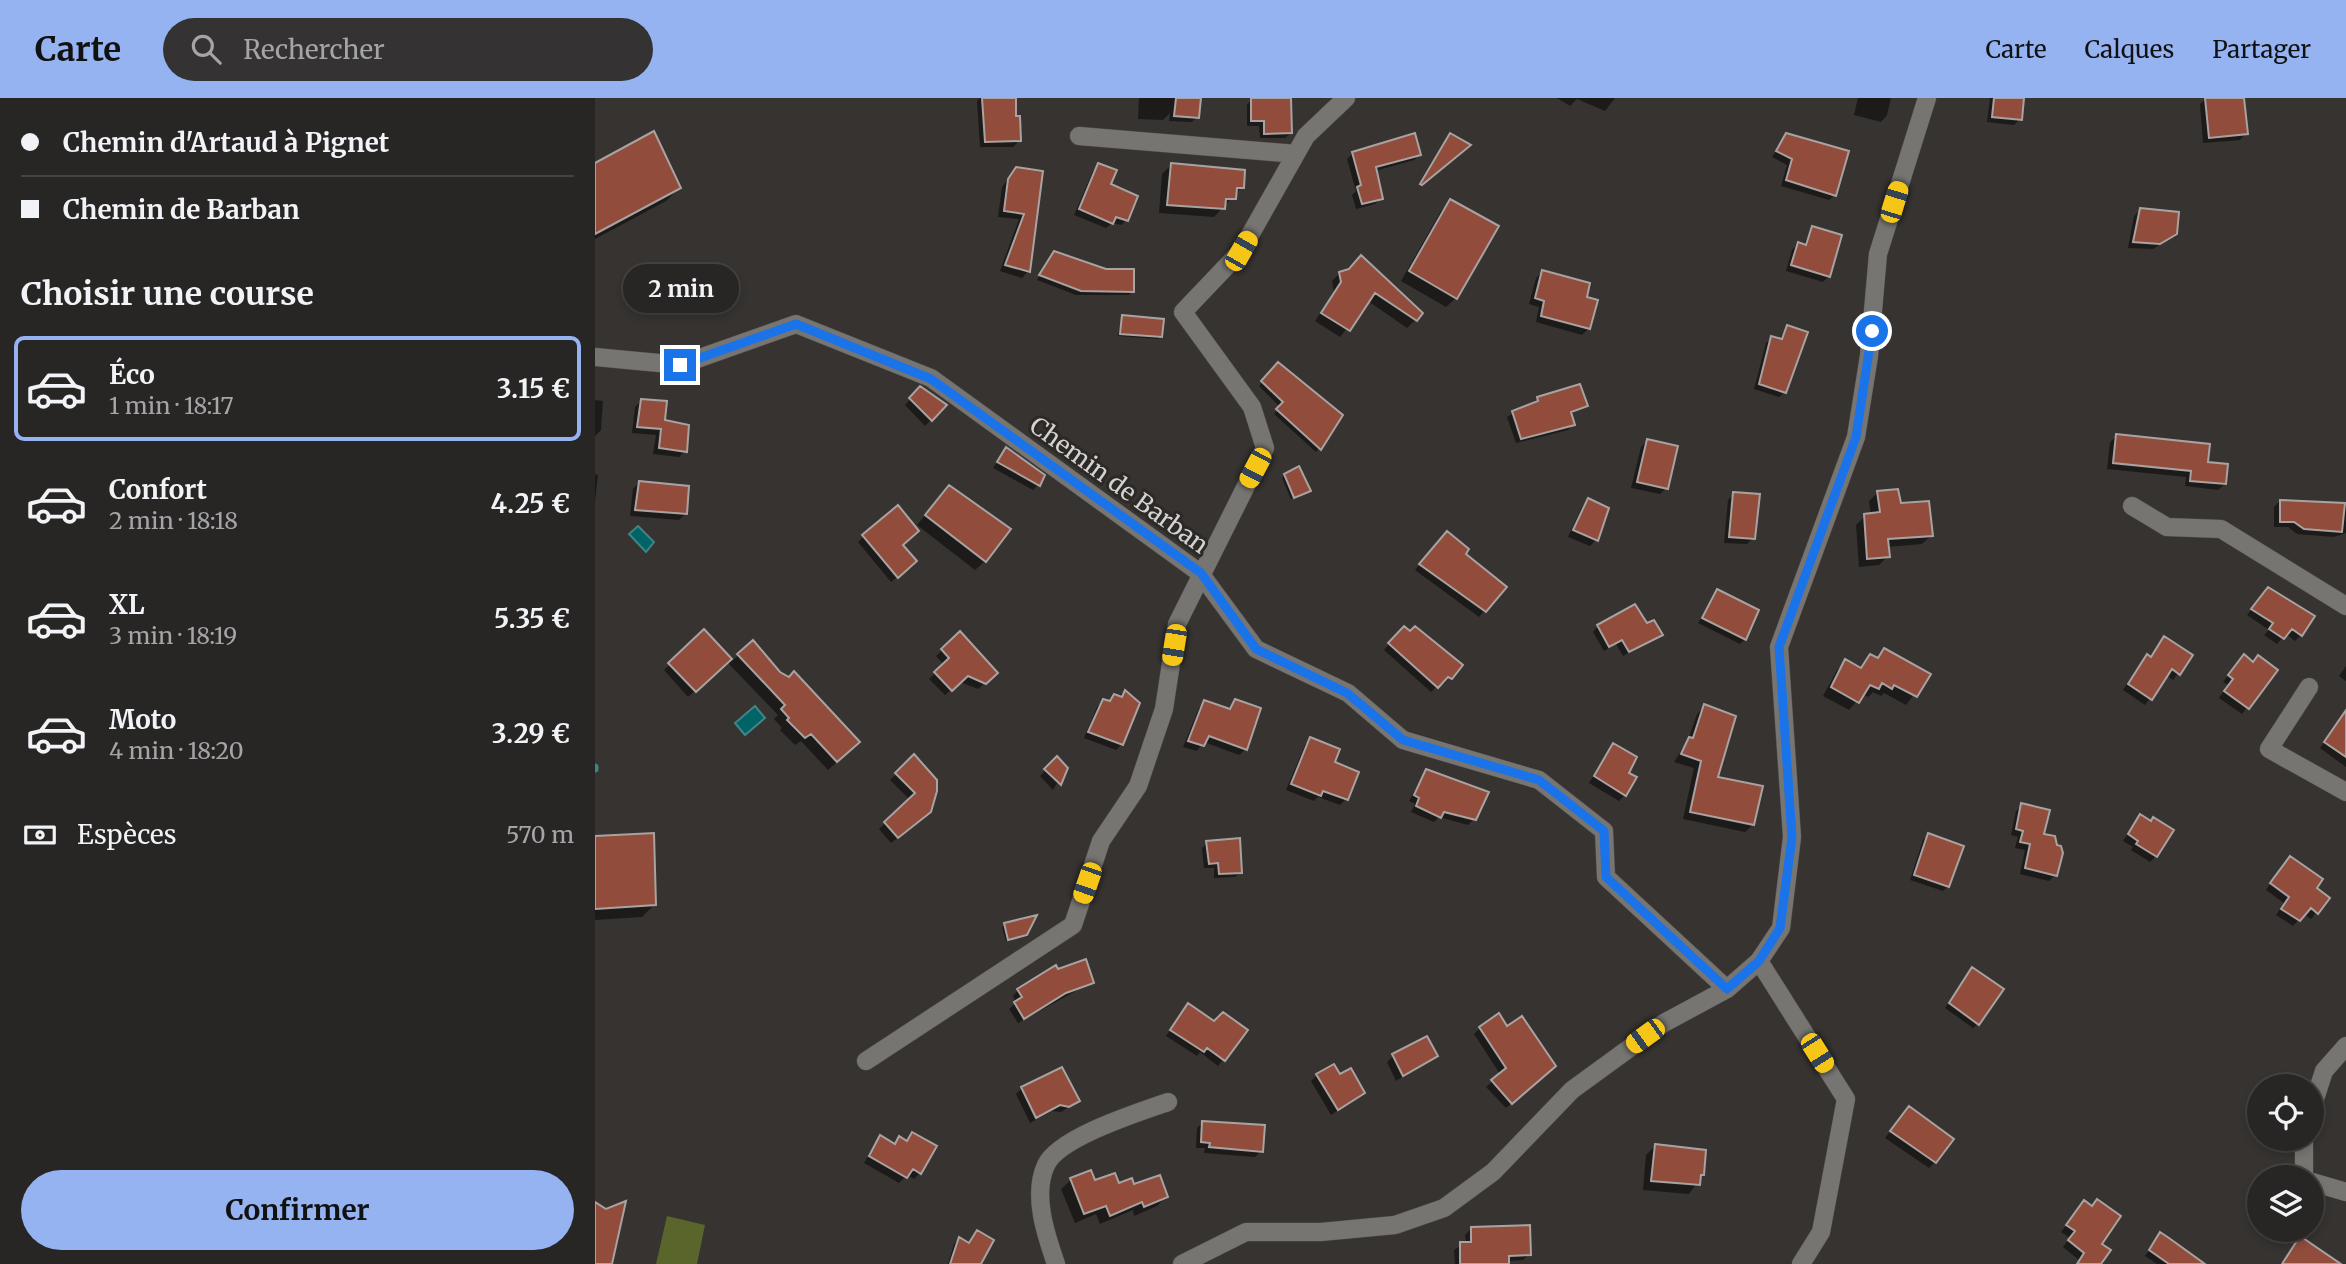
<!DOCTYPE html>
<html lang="fr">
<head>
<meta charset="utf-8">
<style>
	body { margin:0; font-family:Merriweather,serif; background:#343232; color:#f1f3f6; height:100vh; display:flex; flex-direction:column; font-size:26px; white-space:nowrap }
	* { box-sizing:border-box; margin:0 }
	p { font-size:23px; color:#a5a5a7 }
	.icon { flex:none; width:38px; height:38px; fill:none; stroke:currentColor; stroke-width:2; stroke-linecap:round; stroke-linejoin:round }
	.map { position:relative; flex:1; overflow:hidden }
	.panel { display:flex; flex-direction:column; background:#282625; width:595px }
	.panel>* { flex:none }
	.top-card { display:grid; align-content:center; height:154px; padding:0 21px; background:#282625 }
	.tools { position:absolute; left:1652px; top:976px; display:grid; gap:14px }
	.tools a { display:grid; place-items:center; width:77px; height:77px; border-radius:50%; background:#282625; box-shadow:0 4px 10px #0003,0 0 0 2px #444342; font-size:35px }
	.end { position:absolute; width:32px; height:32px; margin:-16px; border:9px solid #1a73e8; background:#fff; box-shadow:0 0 0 4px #fff }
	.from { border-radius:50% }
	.bubble { position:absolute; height:49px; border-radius:24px; background:#282625; box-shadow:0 4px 10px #0003,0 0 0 2px #444342; font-size:23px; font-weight:700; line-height:49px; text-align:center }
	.car { position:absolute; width:21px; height:42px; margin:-21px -10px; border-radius:9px; box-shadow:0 0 5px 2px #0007; background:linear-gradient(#f5c518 24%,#345 0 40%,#f5c518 0 76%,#345 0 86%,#f5c518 0) }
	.top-card b { display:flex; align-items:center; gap:24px; height:66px; font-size:26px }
	.top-card b+b { border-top:2px solid #444342 }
	.top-card i { width:18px; height:18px; background:#f1f3f6 }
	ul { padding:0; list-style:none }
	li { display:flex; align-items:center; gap:21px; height:105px; margin:0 14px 10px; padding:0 7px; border:4px solid transparent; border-radius:10px }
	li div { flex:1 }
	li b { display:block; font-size:26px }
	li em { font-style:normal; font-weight:700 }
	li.current { border-color:#95b2f1 }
	li>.icon { width:63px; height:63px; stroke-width:1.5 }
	h2 { padding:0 21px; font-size:32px; line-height:84px }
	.pay { display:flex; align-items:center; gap:18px; height:77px; padding:0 21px; font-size:26px }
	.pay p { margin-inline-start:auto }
	.action { display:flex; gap:14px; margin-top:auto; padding:14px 21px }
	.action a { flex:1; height:80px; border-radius:42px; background:#95b2f1; color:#111; font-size:28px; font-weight:700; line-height:80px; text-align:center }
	header { display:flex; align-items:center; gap:42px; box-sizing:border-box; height:98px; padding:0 35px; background:#95b2f1; color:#111 }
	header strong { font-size:33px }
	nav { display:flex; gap:38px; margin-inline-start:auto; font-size:24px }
	.search { width:490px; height:63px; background:#343232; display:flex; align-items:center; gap:18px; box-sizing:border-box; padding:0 24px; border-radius:38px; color:#a5a5a7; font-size:26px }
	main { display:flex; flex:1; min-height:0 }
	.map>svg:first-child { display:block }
	.green { fill:#59652a }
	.water { fill:#006366; stroke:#408586; stroke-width:2 }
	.shadow { fill:#0007 }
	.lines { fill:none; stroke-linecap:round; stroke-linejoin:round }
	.stream { stroke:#408586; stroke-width:7 }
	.building { fill:#914c3b; stroke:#a8a3a2; stroke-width:2 }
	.minor-casing { stroke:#504f4d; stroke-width:19 }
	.minor { stroke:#777572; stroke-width:18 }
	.route { stroke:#1a73e8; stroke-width:9 }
	.labels { text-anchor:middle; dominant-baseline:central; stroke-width:6; stroke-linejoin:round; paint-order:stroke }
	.street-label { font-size:24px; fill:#d4d3d1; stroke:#2c2927 }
</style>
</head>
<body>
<header>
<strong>Carte</strong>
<div class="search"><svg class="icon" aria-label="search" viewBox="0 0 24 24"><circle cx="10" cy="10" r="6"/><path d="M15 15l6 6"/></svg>Rechercher</div>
<nav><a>Carte</a><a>Calques</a><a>Partager</a></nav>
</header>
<main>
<section class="panel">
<div class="top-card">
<b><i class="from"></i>Chemin d'Artaud à Pignet</b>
<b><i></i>Chemin de Barban</b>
</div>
<h2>Choisir une course</h2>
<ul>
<li class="current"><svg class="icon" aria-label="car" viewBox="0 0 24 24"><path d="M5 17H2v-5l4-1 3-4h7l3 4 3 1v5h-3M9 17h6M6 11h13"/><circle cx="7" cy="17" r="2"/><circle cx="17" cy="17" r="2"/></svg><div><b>Éco</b><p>1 min · 18:17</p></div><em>3.15 €</em></li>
<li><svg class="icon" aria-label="car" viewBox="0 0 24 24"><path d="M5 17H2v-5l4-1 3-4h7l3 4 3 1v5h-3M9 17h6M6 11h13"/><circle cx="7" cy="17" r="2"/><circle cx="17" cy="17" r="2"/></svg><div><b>Confort</b><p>2 min · 18:18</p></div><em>4.25 €</em></li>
<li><svg class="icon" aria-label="car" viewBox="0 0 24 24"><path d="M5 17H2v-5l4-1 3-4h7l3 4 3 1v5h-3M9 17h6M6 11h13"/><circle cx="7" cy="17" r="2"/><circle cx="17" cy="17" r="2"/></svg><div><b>XL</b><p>3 min · 18:19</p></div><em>5.35 €</em></li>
<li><svg class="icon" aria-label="car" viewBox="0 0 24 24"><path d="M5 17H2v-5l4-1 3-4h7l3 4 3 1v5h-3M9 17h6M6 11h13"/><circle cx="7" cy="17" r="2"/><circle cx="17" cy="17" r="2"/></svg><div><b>Moto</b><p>4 min · 18:20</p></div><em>3.29 €</em></li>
</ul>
<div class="pay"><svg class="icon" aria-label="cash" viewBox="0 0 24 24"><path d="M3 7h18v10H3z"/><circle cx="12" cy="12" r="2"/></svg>Espèces<p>570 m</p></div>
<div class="action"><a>Confirmer</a></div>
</section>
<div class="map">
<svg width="1751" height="1166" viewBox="0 0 1751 1166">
	<rect width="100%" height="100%" fill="#363331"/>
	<path class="green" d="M72 1118 110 1127 102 1166H61Z"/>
	<path class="water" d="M43 428 59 444 51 454 34 436Z
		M160 608 170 620 150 637 140 625Z"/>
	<path class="shadow" d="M385 0H419L424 43 418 49H385L382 3Z
		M544 0H604L603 18 597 24 574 23 575 15 568 22 543 21Z
		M962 0H1020L1010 13 982 1 975 8Z
		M1263 0H1296L1292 17 1286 24 1259 17Z
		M1395 0H1427L1425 21 1419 27 1392 24Z
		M1612 0H1647L1651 35 1645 42 1608 45 1605 6Z
		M657 1 696 35 690 40H665L664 28H652V7Z
		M1191 37 1240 97 1234 102 1186 88 1192 67 1177 59Z
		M758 55 825 56 819 62 780 73 786 101 780 106 761 111 757 97 761 93 752 61Z
		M0 67 84 90 71 103 0 141Z
		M504 67 532 122 526 127 517 125 511 130 479 117 498 73Z
		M576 67 647 89 619 119 564 115 567 76Z
		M446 74 433 173 427 180 405 173 424 121 403 119 407 89 415 78Z
		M856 103 861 200 851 209 806 183 846 113Z
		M1545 112 1578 138 1558 151 1533 150 1539 118Z
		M1217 130 1234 178 1228 184 1191 173 1197 152 1203 146 1208 148Z
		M459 155 497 169 538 173V193L534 197H481L442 182Z
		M753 173 820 222 812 230 773 203 745 239 720 223 739 194 737 183 745 175Z
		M947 174 990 200 994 230 987 237 941 224 944 209 934 206 941 180Z
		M527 219 566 238 563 241 523 238Z
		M1192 229 1190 294 1184 299 1159 291 1171 245 1177 240 1184 242Z
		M683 267 746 317 721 354 679 316 685 309 664 288Z
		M325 290 350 307 330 328 310 307Z
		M943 301 991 308 975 316 978 327 973 332 921 345 912 319Z
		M0 302 8 303 6 332 0 338Z
		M46 303 68 324 90 353 84 359 58 356 61 337 37 335 40 309Z
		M1522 338 1611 365 1630 386 1623 392 1590 388 1591 379 1512 371 1515 344Z
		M1052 343 1071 390 1065 396 1036 390 1046 349Z
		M411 351 443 387 438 392 398 370Z
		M0 376 3 377 0 404Z
		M690 377 714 393 696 401 687 380Z
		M44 385 91 415 84 422 35 418 38 391Z
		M354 389 390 463 380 472 322 427Z
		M1283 394 1304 407 1336 438 1327 446 1292 449 1293 458 1284 467 1264 469 1261 427 1270 418 1276 417 1274 403Z
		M1139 396 1158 440 1152 446 1129 445 1133 402Z
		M993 402 1011 411 1001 442 995 448 973 439 987 409Z
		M1685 403 1751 407V435L1739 439 1702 436 1693 429H1679V409Z
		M269 438 306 447 314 469 296 484 263 444Z
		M846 441 910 489 884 519 820 472Z
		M1122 493 1150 541 1145 546 1103 525Z
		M1668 497 1706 537 1700 543 1691 536 1682 546 1669 537 1674 532 1652 517Z
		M1003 528H1052L1066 537 1028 558 1021 546 1009 553 998 534Z
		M109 534 137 563 158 544 254 653 233 672 206 643 200 647 185 632 187 630 179 621 183 617 132 564 93 599 69 572Z
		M365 536 401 575 383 591 365 584 350 597 334 581 349 567 341 558Z
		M803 536 866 567 849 586 846 584 836 594 789 552Z
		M1569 540 1596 557 1578 582 1571 577 1550 607 1528 592 1546 564 1552 558 1554 560Z
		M1290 552 1334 577 1311 607 1289 595 1286 598 1278 594 1273 599 1268 596 1254 612 1228 598 1242 572 1251 564 1264 571 1275 558 1281 561Z
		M1643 565 1680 572 1647 616 1624 600 1633 587 1628 584Z
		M1751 568V583L1744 578Z
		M530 594 527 646 521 652 489 640 502 609 508 603 513 604Z
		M640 603 664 611 650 652 644 657 609 644 602 653 588 649 604 610 610 604 633 612Z
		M1110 608 1121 680 1158 727 1150 734 1088 721 1099 670 1079 664 1093 642 1102 616Z
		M1744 625 1751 629V669L1725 650Z
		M715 641 738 665 762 675 751 701 745 707 723 699 719 703 691 692 710 647Z
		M1018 647 1032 676 1030 697 1024 703 994 685Z
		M319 659 328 720 296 745 284 731 315 702 295 682Z
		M462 661 471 670 458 692 445 678Z
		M832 673 879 721 873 727 844 719 839 724 816 714 820 706 814 703Z
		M1427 707 1460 777 1454 783 1425 776 1430 752 1420 750 1423 739 1416 737 1421 713Z
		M1545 718 1561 758 1555 764 1536 752 1538 749 1528 743Z
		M1333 737 1353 788 1348 793 1315 782 1328 742Z
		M0 740 60 806 47 819 0 822Z
		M612 745 646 774 640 779 619 780V770H609L607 750Z
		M1689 766 1732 800 1716 821 1709 816 1698 828 1681 817 1689 805 1671 792Z
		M410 827 431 836 411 843 407 829Z
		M1373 876 1383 926 1378 930 1350 910Z
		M497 884 423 925 414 911 421 905 418 898 423 892Z
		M588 913 619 925 651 932 623 968 605 954 602 958 571 938Z
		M885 930H912L953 974 911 1010 891 989 905 976 879 936Z
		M798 958H841L801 983 792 964Z
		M722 977 745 978 768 995 736 1017 716 983Z
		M427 990 483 1003 466 1014 457 1013 435 1025 421 996Z
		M1308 1016 1340 1064 1334 1070 1290 1040Z
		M608 1024 666 1053 660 1059 609 1055 610 1050H601L602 1030Z
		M317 1036 325 1075 319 1081 312 1077 304 1085 269 1065 285 1040 298 1047 304 1041 310 1044Z
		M1060 1048 1108 1077 1094 1096 1048 1092 1051 1057Z
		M495 1075 499 1085 538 1089 571 1099 562 1108 539 1118 538 1112 505 1126 501 1116 480 1125 466 1091 476 1082Z
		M1489 1104 1505 1146 1504 1166H1482L1484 1162 1468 1149 1475 1140 1466 1134Z
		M876 1131 934 1156 928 1162 912 1163V1166H860L859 1152 871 1145 870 1137Z
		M1565 1136 1608 1166H1562L1550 1158Z
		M377 1140 384 1166H353L359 1146 364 1141 373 1146Z"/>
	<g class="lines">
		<path class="stream" d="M0 669V671"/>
	</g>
	<path class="building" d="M387 0H421V18H425L426 43 390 44Z
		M581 0H606L604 20 579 18Z
		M656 0H696L697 35 669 36V23H656Z
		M1399 0H1429L1427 22 1397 19Z
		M1610 0H1649L1653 36 1614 40Z
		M59 33 86 90 0 136V65Z
		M820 35 826 57 781 69 788 101 767 106 762 89 766 87 757 54Z
		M855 35 876 47 827 87 825 86Z
		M1191 35 1254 53 1241 98 1191 82 1197 61 1181 53Z
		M503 65 522 72 516 86 543 98 533 123 521 119 518 126 484 111Z
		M576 65 650 72 649 90H642L641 101H631L630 111 572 107Z
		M421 69 448 73 435 174 410 167 429 116 409 113 413 81Z
		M855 101 904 128 862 201 814 173Z
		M1545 110 1584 114 1582 136 1565 146 1538 144Z
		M1217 128 1247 137 1235 179 1196 167 1203 144 1211 147Z
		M459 153 511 171H539V194L486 193 444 177Z
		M766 157 828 215 822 223 780 195 755 233 726 215 746 184 744 174 754 171Z
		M947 172 995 185 992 199 1003 202 995 231 946 218 949 203 940 200Z
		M527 217 569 221 567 239 525 236Z
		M1192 227 1213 234 1191 295 1164 286 1176 238 1187 241Z
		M683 264 748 317 726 352 681 311 688 304 666 283Z
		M985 286 993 308 976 314 980 327 926 341 917 313 943 303 942 299Z
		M325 288 352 307 337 323 314 300Z
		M46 301 72 303 70 322 94 327 92 354 64 350 66 331 42 329Z
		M1521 336 1615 346 1613 364 1633 366 1631 386 1595 383 1596 373 1518 365Z
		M1052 341 1083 348 1073 391 1042 384Z
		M411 349 450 377 445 388 402 364Z
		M704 368 716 393 699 400 689 376Z
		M44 383 94 388 92 416 40 412Z
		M354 387 416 431 391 464 330 417Z
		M1303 391 1306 405 1334 403 1338 438 1293 441 1295 459 1272 461 1269 416 1285 414 1282 393Z
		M1138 394 1165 396 1160 441 1134 439Z
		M993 400 1014 410 1003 443 978 432Z
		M1685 402 1750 405 1747 434 1709 431 1699 424H1685Z
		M303 407 324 433 308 447 322 463 303 480 267 437Z
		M852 433 874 451 871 456 912 489 891 514 824 466Z
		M1673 489 1720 518 1707 538 1697 531 1689 541 1674 531 1678 525 1656 511Z
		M1122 491 1164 512 1151 542 1107 520Z
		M1040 506 1052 525 1059 522 1068 537 1034 554 1027 542 1014 549 1002 527Z
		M809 528 815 533 820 528 868 567 857 581 853 579 843 590 793 545Z
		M109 531 137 561 101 594 73 565Z
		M365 533 403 575 391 586 373 578 357 593 339 574 354 560 346 551Z
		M1569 538 1598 557 1585 577 1577 571 1557 602 1533 586 1552 556 1556 559Z
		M158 542 185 574 194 579 199 573 265 644 242 664 216 636 210 640 192 622 194 620 186 611 190 607 142 556Z
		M1289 550 1336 576 1322 599 1299 587 1297 591 1287 585 1284 591 1275 587 1264 605 1236 589 1250 561 1266 570 1275 556 1283 560Z
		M1649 556 1658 564 1663 557 1683 572 1654 611 1629 593 1638 581 1633 577Z
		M530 592 545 605 528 647 493 634 508 601 515 603 519 596 527 599Z
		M640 601 666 610 652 652 614 638 609 648 593 643 609 602 635 611Z
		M1109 606 1141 618 1123 679 1168 688 1159 727 1095 714 1106 663 1086 656 1094 639 1098 640Z
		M1751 612V659L1729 644Z
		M715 639 745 651 740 664 764 674 753 702 728 693 726 698 696 686Z
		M1018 645 1042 659 1034 675 1042 679 1031 698 999 678Z
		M319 656 342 682V693L336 714 303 740 289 724 320 695 300 675Z
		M462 658 473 670 466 687 449 671Z
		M831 671 894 694 881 722 849 714 846 720 821 708 824 700 819 697Z
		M1426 705 1455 712 1449 736 1460 738 1462 747 1466 748 1468 755 1462 778 1430 770 1435 746 1425 744 1428 733 1421 731Z
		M1545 716 1556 723 1558 719 1579 732 1562 759 1541 746 1543 743 1533 736Z
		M59 735 61 807 0 811V738Z
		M1333 735 1369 748 1354 789 1319 777Z
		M645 740 647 775 624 776 623 765 614 766 611 743Z
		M1695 758 1728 781 1722 790 1735 800 1723 816 1716 810 1705 823 1686 811 1694 799 1675 785Z
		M442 817 432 837 413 842 409 825Z
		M491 861 499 885 471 895 429 921 419 904 427 899 422 891 461 867 463 871Z
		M1377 869 1409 891 1384 927 1354 905Z
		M593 905 619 923 628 914 653 932 630 963 612 950 609 954 575 932Z
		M904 915 912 928 927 918 961 968 917 1006 896 982 911 970 884 929Z
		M832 938 843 958 808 978 797 956Z
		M739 966 745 976 756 970 770 995 743 1012 721 976Z
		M467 969 485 1003 474 1009 465 1007 441 1020 426 989Z
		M1314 1008 1359 1041 1341 1065 1295 1033Z
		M607 1023 670 1027 668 1054 614 1049 615 1045 606 1044Z
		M317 1034 342 1048 326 1076 318 1071 312 1080 274 1058 285 1037 300 1046 304 1038 312 1043Z
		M1060 1046 1111 1052 1109 1077H1106L1105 1087 1056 1083Z
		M496 1072 500 1082 520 1075 524 1085 537 1080 539 1086 565 1077 573 1099 549 1109 547 1104 515 1118 511 1108 489 1116 475 1080Z
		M1502 1101 1526 1118 1507 1146 1516 1152 1506 1166H1482L1489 1155 1473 1142 1480 1133 1471 1127 1489 1102 1497 1108Z
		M31 1103 17 1166H0V1104L11 1111Z
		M935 1127 936 1157 914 1158V1166H865V1144H876V1129Z
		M382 1132 399 1142 386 1166H355L364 1139 374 1145Z
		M1565 1134 1574 1140 1610 1166H1574L1554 1152Z
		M1705 1138 1746 1166H1687Z"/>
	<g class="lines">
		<g class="minor-casing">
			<path id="minor" d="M484 38 701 56
				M0 259 85 267 201 226 336 280 605 475 661 551 753 595 808 642 944 682 1009 733 1011 779 1132 891
				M1537 408 1572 429 1626 431 1751 508
				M1714 589 1674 651 1751 694
				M1164 863 1251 1001 1226 1134 1206 1166
				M271 963 478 827 506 743 543 688 569 611 582 526 670 350 657 309 588 214 646 153 711 38 751 0
				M1717 1010 1729 973 1751 948
				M1709 1041V1080
				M1717 1084 1751 1094
				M461 1166C451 1137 437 1097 451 1067 464 1039 545 1014 573 1004
				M587 1166 651 1134H726L800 1127 849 1110 898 1074 977 992 1069 925 1132 891 1164 863 1186 830 1197 739 1184 549 1261 339 1274 258 1283 156 1332 0"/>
		</g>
		<use href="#minor" class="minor"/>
	</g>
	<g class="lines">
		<path class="route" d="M85 267 201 226 336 281 606 475 661 551 752 595 808 642 944 682 1009 733 1011 779 1132 891 1164 863 1185 830 1197 739 1184 549 1261 339 1277 233"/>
	</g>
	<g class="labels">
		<g class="street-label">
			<text transform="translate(524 387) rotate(36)">Chemin de Barban</text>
		</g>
	</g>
</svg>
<div class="tools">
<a><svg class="icon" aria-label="locate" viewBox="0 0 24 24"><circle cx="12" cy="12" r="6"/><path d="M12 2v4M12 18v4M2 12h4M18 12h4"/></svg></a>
<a><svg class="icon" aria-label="layers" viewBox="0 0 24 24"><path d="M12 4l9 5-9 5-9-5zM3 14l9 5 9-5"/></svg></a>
</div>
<i class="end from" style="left:1277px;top:233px"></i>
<i class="end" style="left:85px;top:267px"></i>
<div class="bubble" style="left:28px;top:166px;width:116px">2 min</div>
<i class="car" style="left:1299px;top:104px;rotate:17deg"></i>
<i class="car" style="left:646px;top:153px;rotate:30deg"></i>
<i class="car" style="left:660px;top:370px;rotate:208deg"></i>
<i class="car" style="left:579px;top:547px;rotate:189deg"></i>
<i class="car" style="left:492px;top:785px;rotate:199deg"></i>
<i class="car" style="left:1050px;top:938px;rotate:234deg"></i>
<i class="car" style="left:1222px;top:955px;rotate:148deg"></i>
</div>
</main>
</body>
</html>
